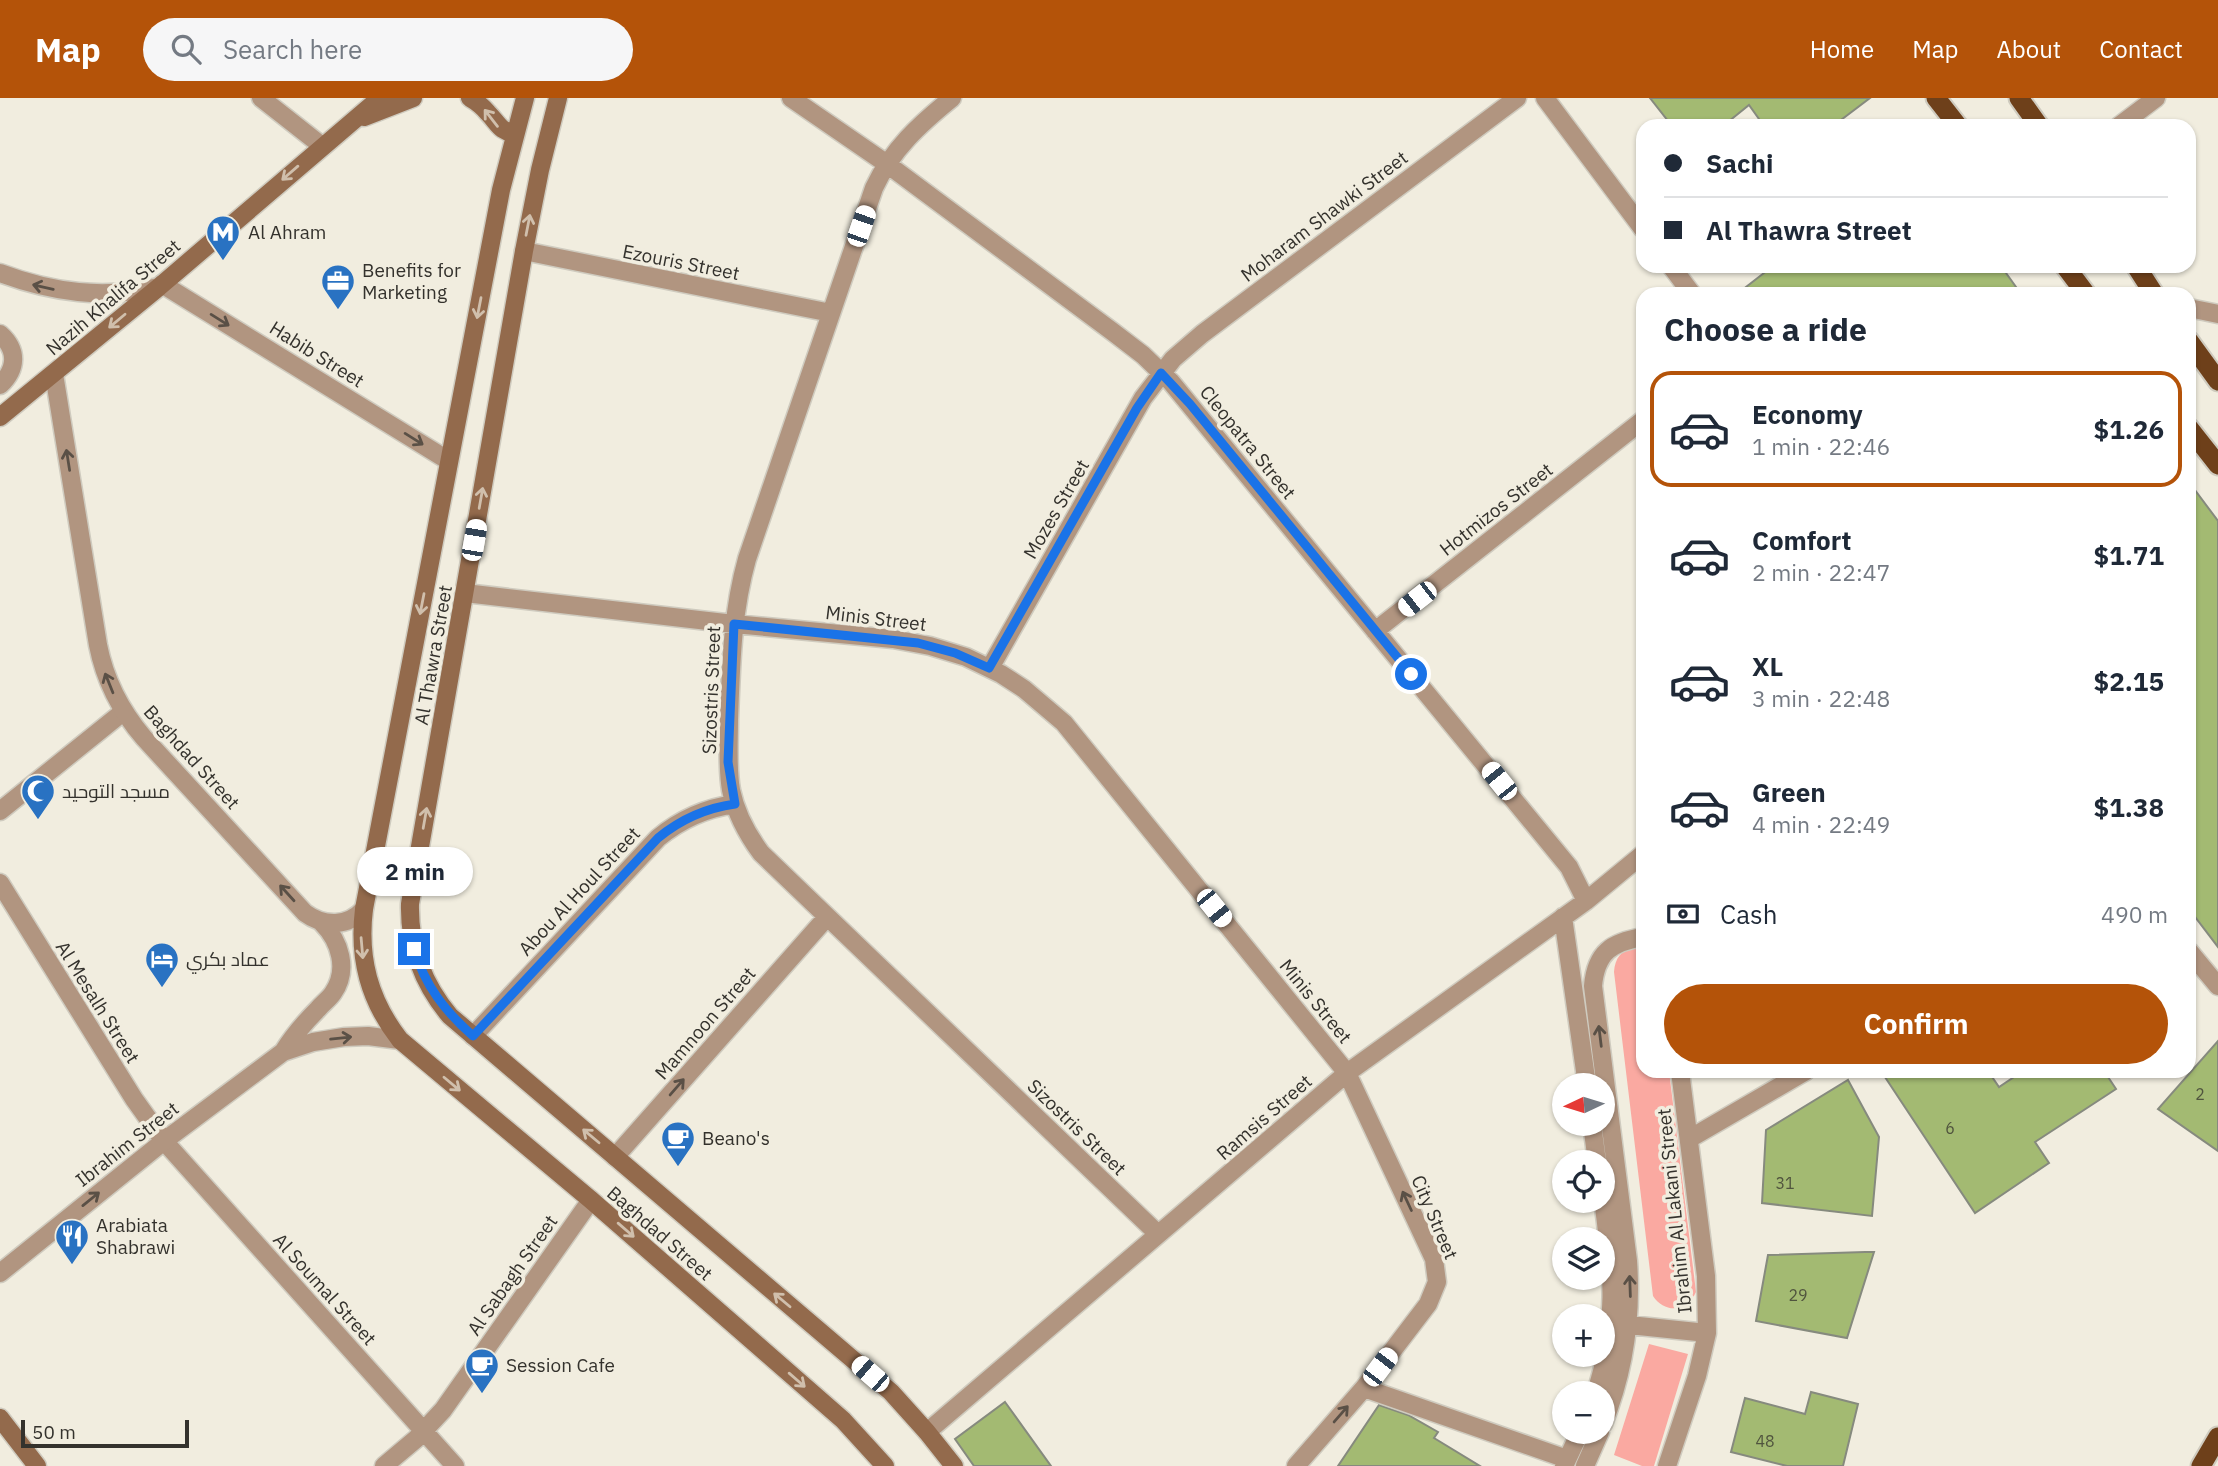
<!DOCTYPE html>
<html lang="en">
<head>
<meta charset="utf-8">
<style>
	body { margin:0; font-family:"IBM Plex Sans",Cairo,sans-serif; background:#f6f6f7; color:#1f2937; height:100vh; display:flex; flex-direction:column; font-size:26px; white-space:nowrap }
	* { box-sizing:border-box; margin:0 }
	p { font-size:23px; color:#747a83 }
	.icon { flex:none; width:38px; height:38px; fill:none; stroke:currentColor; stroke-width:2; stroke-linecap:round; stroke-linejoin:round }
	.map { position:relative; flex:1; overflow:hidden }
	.side { position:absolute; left:1636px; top:189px; width:560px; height:791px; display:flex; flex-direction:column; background:#fff; border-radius:21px; box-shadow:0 2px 5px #0004 }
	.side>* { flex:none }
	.top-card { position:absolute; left:1636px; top:21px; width:560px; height:154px; border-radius:21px; box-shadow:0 2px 5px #0004; display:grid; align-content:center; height:154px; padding:0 28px; background:#fff }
	.needle { width:46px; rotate:266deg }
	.fabs { position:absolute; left:1552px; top:975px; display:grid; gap:14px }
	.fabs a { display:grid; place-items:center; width:63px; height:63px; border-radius:50%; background:#fff; box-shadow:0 2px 5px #0004; font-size:35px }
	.scale { position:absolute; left:21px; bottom:18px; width:168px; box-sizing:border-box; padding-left:7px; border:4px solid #34322d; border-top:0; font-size:19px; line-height:24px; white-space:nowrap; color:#34322d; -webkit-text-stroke:5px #f1eddf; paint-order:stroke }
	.end { position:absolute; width:32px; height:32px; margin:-16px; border:9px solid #1a73e8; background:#fff; box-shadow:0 0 0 4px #fff }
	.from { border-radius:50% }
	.bubble { position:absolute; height:49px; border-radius:24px; background:#fff; box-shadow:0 2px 5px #0004; font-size:23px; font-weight:700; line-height:49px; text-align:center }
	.car { position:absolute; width:21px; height:42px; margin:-21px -10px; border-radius:9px; box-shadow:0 0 5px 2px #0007; background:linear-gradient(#fff 24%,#345 0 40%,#fff 0 76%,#345 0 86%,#fff 0) }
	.top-card b { display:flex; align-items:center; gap:24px; height:66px; font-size:26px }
	.top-card b+b { border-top:2px solid #e0e1e3 }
	.top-card i { width:18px; height:18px; background:#1f2937 }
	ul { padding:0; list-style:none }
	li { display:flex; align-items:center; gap:21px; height:116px; margin:0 14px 10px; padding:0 14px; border:4px solid transparent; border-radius:21px }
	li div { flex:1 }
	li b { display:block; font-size:26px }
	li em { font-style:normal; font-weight:700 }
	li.on { border-color:#b45309 }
	li>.icon { width:63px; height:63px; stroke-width:1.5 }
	h2 { padding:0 28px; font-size:32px; line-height:84px }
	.pay { display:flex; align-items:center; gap:18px; height:77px; padding:0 28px; font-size:26px }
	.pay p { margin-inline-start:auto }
	.button { display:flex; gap:14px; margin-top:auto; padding:14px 28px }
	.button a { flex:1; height:80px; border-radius:42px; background:#b45309; color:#fff; font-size:28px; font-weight:700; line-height:80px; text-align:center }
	header { display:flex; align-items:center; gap:42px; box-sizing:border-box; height:98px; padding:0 35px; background:#b45309; color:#fff }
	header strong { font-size:33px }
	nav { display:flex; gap:38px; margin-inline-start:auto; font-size:24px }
	.search { width:490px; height:63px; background:#f6f6f7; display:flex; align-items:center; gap:18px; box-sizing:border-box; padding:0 24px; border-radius:38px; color:#747a83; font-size:26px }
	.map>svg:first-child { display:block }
	.green { fill:#faa9a1 }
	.building { fill:#a3ba72; stroke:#868a7e; stroke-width:2 }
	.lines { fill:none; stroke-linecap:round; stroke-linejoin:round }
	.minor-casing { stroke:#cfcbbf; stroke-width:21 }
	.tertiary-casing { stroke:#cfcbbf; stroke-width:21 }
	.secondary-casing { stroke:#cfcbbf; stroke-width:21 }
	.trunk-casing { stroke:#cfcbbf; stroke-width:23 }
	.minor { stroke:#b19580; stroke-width:18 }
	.tertiary { stroke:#b19580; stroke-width:18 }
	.secondary { stroke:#936a4c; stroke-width:18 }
	.trunk { stroke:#6e401a; stroke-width:19 }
	.oneway { stroke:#d0bfac }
	.oneway2 { stroke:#5a5046 }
	.route { stroke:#1a73e8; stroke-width:9 }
	.labels { text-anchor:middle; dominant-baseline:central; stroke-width:7; stroke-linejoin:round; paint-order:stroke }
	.number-label { font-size:16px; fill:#50543e }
	.street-label { font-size:19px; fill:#34322d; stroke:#f1eddf }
	.poi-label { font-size:19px; fill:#34322d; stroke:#f1eddf; text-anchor:start }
</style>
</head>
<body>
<header>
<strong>Map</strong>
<div class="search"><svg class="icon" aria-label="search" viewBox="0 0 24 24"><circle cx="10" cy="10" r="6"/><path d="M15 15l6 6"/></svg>Search here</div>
<nav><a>Home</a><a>Map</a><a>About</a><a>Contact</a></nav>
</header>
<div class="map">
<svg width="2218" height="1368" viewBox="0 0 2218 1368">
	<rect width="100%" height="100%" fill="#f1eddf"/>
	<path class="green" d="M1635 850 1643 852V973H1669L1696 1194C1687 1214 1665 1216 1653 1198L1614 874C1615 860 1621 852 1635 850Z
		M1649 1246 1688 1256 1654 1368H1642L1614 1357Z"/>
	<path class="building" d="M1650 0H1870L1833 28H1764L1749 7 1723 28H1672Z
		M1773 168H2001L2021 196H1737Z
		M2189 384 2218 423V849L2189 811Z
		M2218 943V1053L2158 1011Z
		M1881 973H1988L1999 989 2023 973H2104L2116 991 2035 1044 2049 1065 1975 1115Z
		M1848 982 1879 1039 1872 1118 1762 1105 1766 1032Z
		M1865 1154H1874L1847 1240 1756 1223 1768 1157Z
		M1811 1294 1858 1306 1843 1368H1787L1731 1354 1745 1300 1805 1316Z
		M1005 1304 1051 1368H974L955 1341Z
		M1379 1307 1408 1317 1438 1334 1434 1340 1480 1368H1338Z"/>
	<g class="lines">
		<g class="minor-casing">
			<path id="minor" d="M261 0 322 48
				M791 0 887 66 1113 234 1143 257 1171 284 1569 769 1586 803
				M952 0C920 26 892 51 874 90L747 461C732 514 731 567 729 622 729 645 727 669 731 692 736 716 747 736 761 755L1158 1136
				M1545 0 1643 131
				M2119 28 2156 0
				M524 153 831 215
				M1671 168 1692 196
				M162 186 449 363
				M2189 210 2218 216
				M465 495 734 526 893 541 930 548 966 559 1001 576 1024 591 1064 625 1347 975 1434 1161 1437 1184 1428 1206 1364 1290 1296 1368
				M1375 533 1643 322
				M990 570 1143 300 1173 261 1202 236 1517 0
				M0 713 123 614
				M0 785 134 1001 164 1043 455 1368
				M1563 819 1587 987
				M2189 853 2218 888
				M473 938 658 740C681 721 706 710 735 706
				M1592 1026 1597 1064
				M1689 1041 1806 973
				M615 1059 827 819
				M1629 1227 1707 1235
				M1364 1290 1567 1361
				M1596 1295C1618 1225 1613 1174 1603 1102
				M1603 1326C1624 1274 1632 1219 1628 1163L1593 888C1596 854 1612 844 1643 839
				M927 1334 1347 975 1586 803 1643 756
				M384 1368 416 1341 443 1312 591 1102
				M1564 1368 1580 1334
				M1585 1368 1600 1334
				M1667 1368 1697 1278 1707 1235 1706 1178 1680 973"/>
		</g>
		<g class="tertiary-casing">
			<path id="tertiary" d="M0 175C53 195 103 201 159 189
				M0 236C18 252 17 271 0 287
				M54 276 98 547C105 583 120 612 144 640L305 815C324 829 348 829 364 811
				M283 954C293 938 305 924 318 911 323 905 329 901 333 895 349 872 340 843 322 825
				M0 1175 164 1043 283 954 313 944 344 939 368 938 400 942"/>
		</g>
		<g class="secondary-casing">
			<path id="secondary" d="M470 0C477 4 483 9 488 15 498 25 500 34 515 35
				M525 0 501 92 364 811C358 860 369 902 400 942L591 1102 843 1322 885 1368
				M558 0 540 72 524 153 410 806C409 849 422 885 450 918L891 1294 927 1334 954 1368
				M364 19 413 0
				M0 319 159 189 380 0
				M0 1320 37 1368"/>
		</g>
		<g class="trunk-casing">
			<path id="trunk" d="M1936 0 1958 28
				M2019 0 2039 28
				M2065 168 2086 196
				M2136 168 2154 196
				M2189 243 2218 283
				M2189 330 2218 367
				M2201 1368 2218 1339"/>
		</g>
		<use href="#minor" class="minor"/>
		<use href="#tertiary" class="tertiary"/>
		<use href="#secondary" class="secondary"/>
		<use href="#trunk" class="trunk"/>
	</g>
	<defs><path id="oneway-shaft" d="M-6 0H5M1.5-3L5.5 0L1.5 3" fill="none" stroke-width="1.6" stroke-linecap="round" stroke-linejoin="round" transform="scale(1.75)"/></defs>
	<g class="oneway">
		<use href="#oneway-shaft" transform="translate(491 20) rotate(-128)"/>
		<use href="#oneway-shaft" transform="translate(290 75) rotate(139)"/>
		<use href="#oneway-shaft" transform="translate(528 127) rotate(-79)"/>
		<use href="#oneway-shaft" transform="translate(479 210) rotate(101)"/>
		<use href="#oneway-shaft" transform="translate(117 223) rotate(140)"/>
		<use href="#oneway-shaft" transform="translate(481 400) rotate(-80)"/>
		<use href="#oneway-shaft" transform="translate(422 506) rotate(101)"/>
		<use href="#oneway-shaft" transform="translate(425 720) rotate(-80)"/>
		<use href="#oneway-shaft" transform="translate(362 850) rotate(85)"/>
		<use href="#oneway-shaft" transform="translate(452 986) rotate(40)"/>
		<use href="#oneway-shaft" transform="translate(591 1038) rotate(-140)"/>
		<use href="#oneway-shaft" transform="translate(626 1132) rotate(41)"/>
		<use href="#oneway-shaft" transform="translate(782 1202) rotate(-140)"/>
		<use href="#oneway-shaft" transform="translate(797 1282) rotate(41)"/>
	</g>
	<g class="oneway2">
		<use href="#oneway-shaft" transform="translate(43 189) rotate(-167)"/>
		<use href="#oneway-shaft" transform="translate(220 222) rotate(32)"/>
		<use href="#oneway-shaft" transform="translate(414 341) rotate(32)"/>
		<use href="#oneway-shaft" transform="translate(68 362) rotate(-99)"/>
		<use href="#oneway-shaft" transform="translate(109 585) rotate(-112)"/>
		<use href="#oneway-shaft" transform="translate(287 795) rotate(-132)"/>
		<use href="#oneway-shaft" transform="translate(1600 938) rotate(-97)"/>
		<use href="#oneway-shaft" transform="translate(341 940) rotate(-6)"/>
		<use href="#oneway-shaft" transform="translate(677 989) rotate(-49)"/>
		<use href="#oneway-shaft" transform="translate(91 1101) rotate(-39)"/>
		<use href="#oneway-shaft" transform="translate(1407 1103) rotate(-115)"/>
		<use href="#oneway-shaft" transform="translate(1630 1188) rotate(-92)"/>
		<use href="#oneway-shaft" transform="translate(1341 1316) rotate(-49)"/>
	</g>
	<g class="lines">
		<path class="route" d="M414 851C425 888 445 913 473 938L658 740C681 721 706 710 735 706L728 664 734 526 918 545 955 555 989 570 1137 310 1161 275 1190 306 1411 576"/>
	</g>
	<defs>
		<g id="metro-pin" transform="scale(1.75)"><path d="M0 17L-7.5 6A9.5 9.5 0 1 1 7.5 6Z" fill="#2972c2" stroke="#f1eddf"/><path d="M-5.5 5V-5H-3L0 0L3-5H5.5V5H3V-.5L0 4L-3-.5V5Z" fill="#fff"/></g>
		<g id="office-pin" transform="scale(1.75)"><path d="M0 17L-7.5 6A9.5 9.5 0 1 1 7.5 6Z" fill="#2972c2" stroke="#f1eddf"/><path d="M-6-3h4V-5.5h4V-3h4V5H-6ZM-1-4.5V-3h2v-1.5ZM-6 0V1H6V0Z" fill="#fff"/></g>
		<g id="mosque-pin" transform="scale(1.75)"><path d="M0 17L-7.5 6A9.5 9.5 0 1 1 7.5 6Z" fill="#2972c2" stroke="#f1eddf"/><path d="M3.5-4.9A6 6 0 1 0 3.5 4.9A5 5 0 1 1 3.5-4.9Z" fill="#fff"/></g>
		<g id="hotel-pin" transform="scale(1.75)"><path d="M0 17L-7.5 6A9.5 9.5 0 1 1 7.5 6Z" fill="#2972c2" stroke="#f1eddf"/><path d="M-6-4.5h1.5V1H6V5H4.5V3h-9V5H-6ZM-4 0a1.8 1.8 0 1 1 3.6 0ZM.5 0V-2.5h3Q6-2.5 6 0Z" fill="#fff"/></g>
		<g id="cafe-pin" transform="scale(1.75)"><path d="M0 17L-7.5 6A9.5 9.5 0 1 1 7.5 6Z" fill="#2972c2" stroke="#f1eddf"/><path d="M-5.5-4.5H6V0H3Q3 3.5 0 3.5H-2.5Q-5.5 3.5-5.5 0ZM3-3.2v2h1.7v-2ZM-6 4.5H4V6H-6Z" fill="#fff"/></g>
		<g id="restaurant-pin" transform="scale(1.75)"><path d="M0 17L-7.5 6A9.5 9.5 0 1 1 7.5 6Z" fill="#2972c2" stroke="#f1eddf"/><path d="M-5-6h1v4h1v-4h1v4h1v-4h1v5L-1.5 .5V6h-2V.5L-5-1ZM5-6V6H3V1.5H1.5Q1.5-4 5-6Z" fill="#fff"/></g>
	</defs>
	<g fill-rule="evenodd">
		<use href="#metro-pin" x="223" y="134"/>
		<use href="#office-pin" x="338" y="183"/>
		<use href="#mosque-pin" x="38" y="693"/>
		<use href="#hotel-pin" x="162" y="861"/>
		<use href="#cafe-pin" x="678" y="1040"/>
		<use href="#restaurant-pin" x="72" y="1138"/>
		<use href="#cafe-pin" x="482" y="1267"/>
	</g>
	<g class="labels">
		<g class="number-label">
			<text x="2200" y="996">2</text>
			<text x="1950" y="1030">6</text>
			<text x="1785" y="1085">31</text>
			<text x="1798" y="1197">29</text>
			<text x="1765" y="1343">48</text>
		</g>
		<g class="street-label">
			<text transform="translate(1324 118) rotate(-37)">Moharam Shawki Street</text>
			<text transform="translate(681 164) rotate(11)">Ezouris Street</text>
			<text transform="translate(113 199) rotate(-40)">Nazih Khalifa Street</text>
			<text transform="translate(317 256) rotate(32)">Habib Street</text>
			<text transform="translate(1248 344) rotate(51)">Cleopatra Street</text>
			<text transform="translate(1056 411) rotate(-60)">Mozes Street</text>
			<text transform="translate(1496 411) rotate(-38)">Hotmizos Street</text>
			<text transform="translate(876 520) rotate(7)">Minis Street</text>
			<text transform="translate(433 557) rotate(-80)">Al Thawra Street</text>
			<text transform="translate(711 592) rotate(-88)">Sizostris Street</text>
			<text transform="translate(192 659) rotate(48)">Baghdad Street</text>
			<text transform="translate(579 793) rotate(-47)">Abou Al Houl Street</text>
			<text transform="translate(1316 903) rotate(51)">Minis Street</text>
			<text transform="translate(98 904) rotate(58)">Al Mesalh Street</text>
			<text transform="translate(705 925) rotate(-49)">Mamnoon Street</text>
			<text transform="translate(1264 1019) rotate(-41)">Ramsis Street</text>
			<text transform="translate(1077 1029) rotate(44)">Sizostris Street</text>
			<text transform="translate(127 1046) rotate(-38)">Ibrahim Street</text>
			<text transform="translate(1674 1113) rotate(-96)">Ibrahim Al Lakani Street</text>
			<text transform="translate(1435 1119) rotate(67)">City Street</text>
			<text transform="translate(660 1135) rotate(41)">Baghdad Street</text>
			<text transform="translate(512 1177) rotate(-55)">Al Sabagh Street</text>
			<text transform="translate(325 1191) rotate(48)">Al Soumal Street</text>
		</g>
		<g class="poi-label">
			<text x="248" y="134">Al Ahram</text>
			<text x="362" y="172">Benefits for<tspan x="362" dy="22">Marketing</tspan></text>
			<text x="62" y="693">مسجد التوحيد</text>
			<text x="186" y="861">عماد بكري</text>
			<text x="702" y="1040">Beano's</text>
			<text x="96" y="1127">Arabiata<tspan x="96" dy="22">Shabrawi</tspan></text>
			<text x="506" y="1267">Session Cafe</text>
		</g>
	</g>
</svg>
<div class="fabs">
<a><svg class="needle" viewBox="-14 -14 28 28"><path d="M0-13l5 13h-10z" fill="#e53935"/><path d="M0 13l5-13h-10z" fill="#747a83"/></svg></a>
<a><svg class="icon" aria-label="locate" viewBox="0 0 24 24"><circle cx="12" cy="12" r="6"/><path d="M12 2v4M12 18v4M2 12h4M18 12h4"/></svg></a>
<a><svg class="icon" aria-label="layers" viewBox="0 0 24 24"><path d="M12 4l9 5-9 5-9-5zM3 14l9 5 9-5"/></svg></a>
<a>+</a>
<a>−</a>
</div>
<div class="scale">50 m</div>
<i class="end from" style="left:1411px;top:576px"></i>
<i class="end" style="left:414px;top:851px"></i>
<div class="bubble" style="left:357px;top:749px;width:116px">2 min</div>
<i class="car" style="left:861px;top:128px;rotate:19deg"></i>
<i class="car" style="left:474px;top:442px;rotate:10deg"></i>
<i class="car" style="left:1417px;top:501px;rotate:232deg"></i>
<i class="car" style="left:1499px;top:683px;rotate:321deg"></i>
<i class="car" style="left:1214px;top:810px;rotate:141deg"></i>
<i class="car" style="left:1380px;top:1269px;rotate:37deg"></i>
<i class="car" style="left:870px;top:1276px;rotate:311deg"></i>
<div class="top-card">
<b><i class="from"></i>Sachi</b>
<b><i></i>Al Thawra Street</b>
</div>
<section class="side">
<h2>Choose a ride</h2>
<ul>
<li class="on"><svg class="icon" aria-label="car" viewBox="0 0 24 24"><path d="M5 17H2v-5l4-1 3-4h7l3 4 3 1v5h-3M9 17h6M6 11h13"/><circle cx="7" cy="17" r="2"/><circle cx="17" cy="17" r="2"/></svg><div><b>Economy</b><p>1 min · 22:46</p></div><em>$1.26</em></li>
<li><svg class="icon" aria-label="car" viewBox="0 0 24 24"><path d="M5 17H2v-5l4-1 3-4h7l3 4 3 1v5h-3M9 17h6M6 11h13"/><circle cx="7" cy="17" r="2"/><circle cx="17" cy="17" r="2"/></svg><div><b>Comfort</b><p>2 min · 22:47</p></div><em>$1.71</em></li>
<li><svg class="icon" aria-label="car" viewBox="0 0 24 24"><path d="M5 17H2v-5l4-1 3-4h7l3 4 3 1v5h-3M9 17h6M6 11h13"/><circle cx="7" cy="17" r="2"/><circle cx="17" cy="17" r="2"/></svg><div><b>XL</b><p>3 min · 22:48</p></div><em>$2.15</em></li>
<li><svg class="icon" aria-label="car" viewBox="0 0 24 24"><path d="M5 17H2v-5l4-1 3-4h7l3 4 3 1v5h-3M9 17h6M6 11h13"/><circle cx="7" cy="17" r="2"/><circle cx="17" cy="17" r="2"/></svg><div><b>Green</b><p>4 min · 22:49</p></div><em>$1.38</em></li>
</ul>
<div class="pay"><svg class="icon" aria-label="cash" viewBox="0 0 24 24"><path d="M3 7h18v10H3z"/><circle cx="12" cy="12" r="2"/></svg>Cash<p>490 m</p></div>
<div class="button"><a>Confirm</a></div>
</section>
</div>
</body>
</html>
